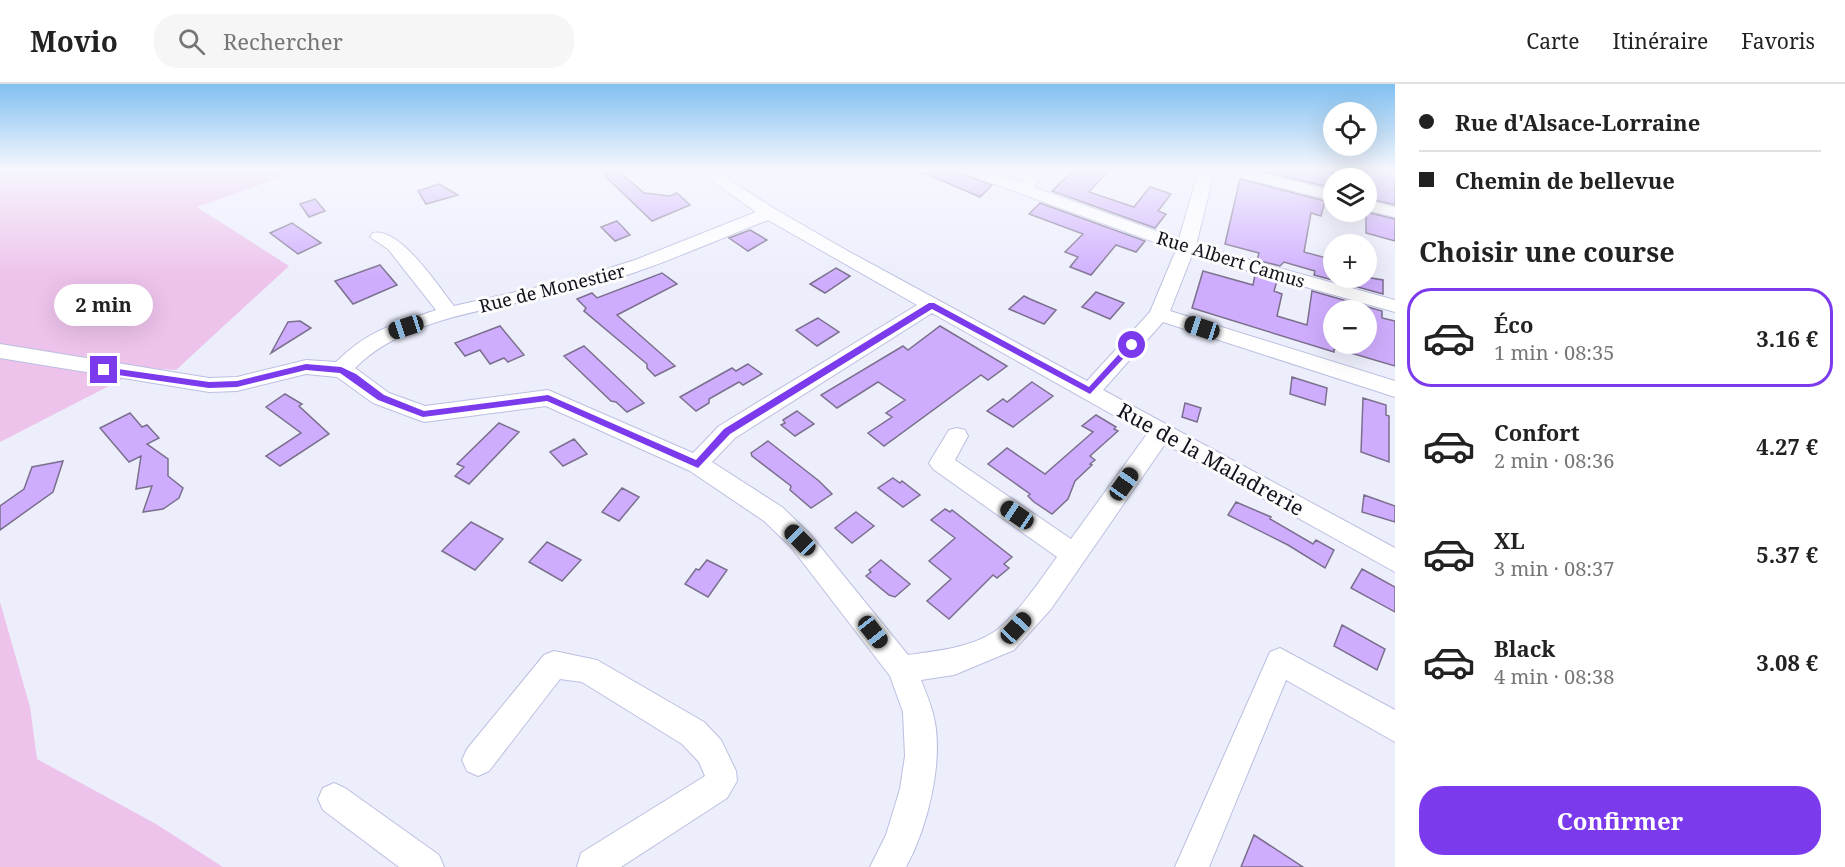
<!DOCTYPE html>
<html lang="fr">
<head>
<meta charset="utf-8">
<style>
	body { margin:0; font-family:"Noto Serif",serif; background:#f6f6f6; color:#222; height:100vh; display:flex; flex-direction:column; font-size:22px; white-space:nowrap }
	* { box-sizing:border-box; margin:0 }
	p { font-size:20px; color:#767676 }
	.icon { flex:none; width:33px; height:33px; fill:none; stroke:currentColor; stroke-width:2; stroke-linecap:round; stroke-linejoin:round }
	.map { position:relative; flex:1; overflow:hidden }
	.drawer { display:flex; flex-direction:column; background:#fff; width:450px }
	.drawer>* { flex:none }
	.top-card { display:grid; align-content:center; height:132px; padding:0 24px; background:#fff }
	.tools { position:absolute; left:1323px; top:18px; display:grid; gap:12px }
	.tools a { display:grid; place-items:center; width:54px; height:54px; border-radius:50%; background:#fff; box-shadow:0 6px 24px #0002; font-size:30px }
	.end { position:absolute; width:27px; height:27px; margin:-14px; border:8px solid #7c3aed; background:#fff; box-shadow:0 0 0 3px #fff }
	.from { border-radius:50% }
	.bubble { position:absolute; height:42px; border-radius:21px; background:#fff; box-shadow:0 6px 24px #0002; font-size:20px; font-weight:700; line-height:42px; text-align:center }
	.car { position:absolute; width:18px; height:36px; margin:-18px -9px; border-radius:8px; box-shadow:0 0 4px 2px #0007; background:linear-gradient(#222 24%,#8ab4d8 0 40%,#222 0 76%,#8ab4d8 0 86%,#222 0) }
	.top-card b { display:flex; align-items:center; gap:21px; height:57px; font-size:22px }
	.top-card b+b { border-top:2px solid #e0e0e0 }
	.top-card i { width:15px; height:15px; background:#222 }
	ul { padding:0; list-style:none }
	li { display:flex; align-items:center; gap:18px; height:99px; margin:0 12px 9px; padding:0 12px; border:3px solid transparent; border-radius:24px }
	li div { flex:1 }
	li b { display:block; font-size:22px }
	li em { font-style:normal; font-weight:700 }
	li.current { border-color:#7c3aed }
	li>.icon { width:54px; height:54px; stroke-width:1.5 }
	h2 { padding:0 24px; font-size:27px; line-height:72px }
	.primary-button { display:flex; gap:12px; margin-top:auto; padding:12px 24px }
	.primary-button a { flex:1; height:69px; border-radius:24px; background:#7c3aed; color:#fff; font-size:24px; font-weight:700; line-height:69px; text-align:center }
	header { display:flex; align-items:center; gap:36px; box-sizing:border-box; height:84px; padding:0 30px; background:#fff; border-bottom:2px solid #e0e0e0 }
	header strong { font-size:28px }
	nav { display:flex; gap:33px; margin-inline-start:auto; font-size:21px }
	.search { width:420px; height:54px; background:#f6f6f6; display:flex; align-items:center; gap:15px; box-sizing:border-box; padding:0 21px; border-radius:24px; color:#767676; font-size:22px }
	main { display:flex; flex:1; min-height:0 }
	.map>svg:first-child { display:block }
	.green { fill:#edc2eb }
	.building { fill:#cfadfe; stroke:#7b6f8d; stroke-width:1.5; fill-rule:evenodd }
	.lines { fill:none; stroke-linecap:round; stroke-linejoin:round }
	.minor-casing { stroke:#bbbfe1; stroke-width:2 }
	.minor { fill:#fff; fill-rule:evenodd }
	.route { fill:#7c3aed }
	.labels { text-anchor:middle; dominant-baseline:central; stroke-width:6; stroke-linejoin:round; paint-order:stroke }
	.far-street-label { font-size:18px; fill:#11121d; stroke:#fcfcfc }
	.street-label { font-size:21px; fill:#11121d; stroke:#fcfcfc }
</style>
</head>
<body>
<header>
<strong>Movio</strong>
<div class="search"><svg class="icon" aria-label="search" viewBox="0 0 24 24"><circle cx="10" cy="10" r="6"/><path d="M15 15l6 6"/></svg>Rechercher</div>
<nav><a>Carte</a><a>Itinéraire</a><a>Favoris</a></nav>
</header>
<main>
<div class="map">
<svg width="1395" height="783" viewBox="0 0 1395 783">
	<rect width="100%" height="100%" fill="#eceefc"/>
	<path class="green" d="M0 85H284L288 91 197 123 289 182 176 286 144 284 0 358Z
		M0 518 30 623 37 675 156 740 223 783H0Z"/>
	<path class="building" d="M610 85H616L644 109 670 112 677 109 690 121 652 137 604 91Z
		M915 85H958L961 90 992 101 980 113Z
		M1075 85H1110L1089 108 1134 123 1150 103 1171 110 1158 127 1166 130 1155 144 1052 107Z
		M1252 85H1334L1329 103Z
		M1366 85H1395V121L1366 114Z
		M1240 95 1325 117 1321 132 1311 129 1304 168 1334 176V194H1371L1383 196V210L1314 191 1315 187 1301 183 1284 178 1280 182 1257 176 1259 169 1225 160Z
		M439 100 458 111 426 120 418 107Z
		M315 115 325 127 309 133 300 120Z
		M1040 119 1145 157 1136 168 1116 161 1091 191 1070 183 1078 173 1065 168 1083 150 1029 130Z
		M1366 128 1395 135V157L1366 149Z
		M617 137 630 151 615 157 601 143Z
		M292 139 321 159 298 170 270 149Z
		M750 146 767 156 748 167 729 154Z
		M380 181 397 201 353 220 335 197Z
		M836 184 850 192 825 209 810 200Z
		M1203 187 1253 201 1255 191 1277 197 1274 207 1282 210 1277 232 1307 241 1312 207 1382 227V234L1395 237V282L1334 264V268L1192 224ZM1334 226H1366V260H1334V262Z
		M662 189 677 200 617 231 675 282 655 292 647 284V280L584 227 586 224 577 215 592 209 597 214Z
		M1096 208 1124 219 1110 235 1082 223Z
		M1024 212 1030 215 1056 226 1044 240 1009 225Z
		M818 234 839 248 817 262 796 246Z
		M300 237 311 244 271 269 288 238Z
		M500 242 524 271 508 278 504 274 490 280 480 266 465 272 455 259Z
		M940 242 1007 282 988 296 981 291 884 362 868 349 892 333 886 329 905 316 878 298 837 324 821 311 903 262 908 266Z
		M584 262 623 299 644 319 627 328 616 318 611 317 564 272Z
		M748 280 762 290 743 301 739 298 709 315V319L696 327 680 313 732 284 736 287Z
		M1292 293 1327 304 1325 321 1290 310Z
		M1032 298 1053 312 1013 343 987 327 1003 315 1007 318Z
		M285 310 302 320 299 322 329 350 280 382 266 372 301 349 266 323Z
		M1363 314 1386 321V331L1389 332V378L1361 368Z
		M1185 319 1201 324 1197 338 1182 333Z
		M797 327 814 340 795 352 781 341 785 339 783 336Z
		M130 329 142 343 147 341 159 354 147 360 168 375V392L183 404 179 414 163 425 143 428 152 402 136 405 141 372 129 378 100 344Z
		M1096 331 1116 343 1114 345 1118 347 1090 372 1095 376 1090 380 1092 381 1075 397 1068 415 1052 430 1034 418 1028 412 1030 410 988 380 1007 364 1045 390 1093 348 1082 342Z
		M499 339 519 348 469 400 455 392 464 383 457 380Z
		M574 355 587 370 563 382 550 368Z
		M768 357 819 397 832 410 811 424 790 406 791 402 752 372 751 369Z
		M63 377 53 408 0 446V422L24 405 32 383Z
		M893 394 900 399 902 397 920 411 903 423 878 404Z
		M622 404 639 413 619 437 602 428Z
		M1364 411 1395 422V438L1362 428Z
		M1236 418 1271 433 1270 435 1313 460 1316 456 1334 466 1325 484 1288 461 1228 431Z
		M945 425 950 428 952 426 1012 473 1004 480 1009 484 997 494 993 491 949 535 927 517 951 495 929 477 955 454 931 436Z
		M856 428 874 442 852 459 835 444Z
		M471 438 503 455 475 486 442 467Z
		M547 458 581 476 562 497 529 478Z
		M707 476 727 486 708 513 685 500 696 485 699 486Z
		M881 476 910 500 895 513 889 511 866 492 871 488 869 486Z
		M1362 485 1395 503V528L1351 504Z
		M1342 541 1385 565 1377 586 1334 562Z
		M1254 751 1303 783H1241Z"/>
	<g class="lines">
		<g class="minor-casing">
			<path id="minor" d="M695 85H713L775 125 846 166 1087 297 1150 228 1176 166 962 88 960 85H982L1019 98 1033 85H1050L1033 103 1179 155 1199 85H1215L1196 161 1395 216V228L1192 171 1170 227 1395 297V313L1163 238 1103 306 1395 464V488L1165 360 1051 525 1014 566 954 591 921 596C925 606 929 616 932 626 946 671 928 743 906 783H870L886 751 900 705 905 672 903 628 890 592 791 463 764 437 690 387 546 322 424 338 373 319 337 293 306 290 237 307 209 308 0 274V260L209 294 237 293 306 276 336 278C370 245 393 241 436 226L388 165 370 153 373 149C400 143 438 202 454 222L578 194 635 176 756 128ZM768 136 917 221 719 342 693 369 548 306 425 322 389 309 355 284C411 227 514 224 589 203 650 186 709 159 768 136ZM932 229 1147 350 1071 455 955 376 968 352 965 346 957 344 949 346 929 379 933 385 1057 473C1041 495 1015 534 994 548 969 564 937 567 908 571L809 449 782 423 712 378 735 354Z
				M1218 85H1244L1334 107V117L1220 88Z
				M1366 116 1395 123V133L1366 126Z
				M1280 564 1395 626V658L1286 596 1209 783H1175L1270 568Z
				M554 567 597 576 704 638 721 656 736 687 737 697 727 714 621 783H577L581 769 705 692 699 678 682 660 582 598 560 595 489 687 478 692 467 687 462 676 467 665 544 571Z
				M334 699 345 704 439 771 444 783H399L323 726 318 715 323 704Z"/>
		</g>
		<use href="#minor" class="minor"/>
	</g>
	<linearGradient id="sky" x2="0" y2="1"><stop stop-color="#81c0f0"/><stop offset="0.44" stop-color="#f6f7fe"/><stop offset="1" stop-color="#f6f7fe" stop-opacity="0"/></linearGradient>
	<rect width="1395" height="194" fill="url(#sky)"/>
	<path class="route" d="M929 219H934L1089 303 1129 259 1136 261 1090 310 932 225 730 350 698 384 547 317 423 333 378 316 340 289 306 286 237 303 209 304 104 289 100 286 104 283 209 298 237 297 306 280 341 283 356 290 384 311 424 327 548 311 696 376 724 345Z"/>
	<g class="labels">
		<g class="far-street-label">
			<text transform="translate(1231 175) rotate(17)">Rue Albert Camus</text>
			<text transform="translate(552 204) rotate(-14)">Rue de Monestier</text>
		</g>
		<g class="street-label">
			<text transform="translate(1211 375) rotate(29)">Rue de la Maladrerie</text>
		</g>
	</g>
</svg>
<div class="tools">
<a><svg class="icon" aria-label="locate" viewBox="0 0 24 24"><circle cx="12" cy="12" r="6"/><path d="M12 2v4M12 18v4M2 12h4M18 12h4"/></svg></a>
<a><svg class="icon" aria-label="layers" viewBox="0 0 24 24"><path d="M12 4l9 5-9 5-9-5zM3 14l9 5 9-5"/></svg></a>
<a>+</a>
<a>−</a>
</div>
<i class="end from" style="left:1132px;top:261px"></i>
<i class="end" style="left:104px;top:286px"></i>
<div class="bubble" style="left:54px;top:200px;width:99px">2 min</div>
<i class="car" style="left:406px;top:243px;rotate:252deg"></i>
<i class="car" style="left:1202px;top:244px;rotate:288deg"></i>
<i class="car" style="left:1124px;top:400px;rotate:35deg"></i>
<i class="car" style="left:1017px;top:431px;rotate:304deg"></i>
<i class="car" style="left:800px;top:456px;rotate:315deg"></i>
<i class="car" style="left:1016px;top:544px;rotate:43deg"></i>
<i class="car" style="left:873px;top:548px;rotate:142deg"></i>
</div>
<section class="drawer">
<div class="top-card">
<b><i class="from"></i>Rue d'Alsace-Lorraine</b>
<b><i></i>Chemin de bellevue</b>
</div>
<h2>Choisir une course</h2>
<ul>
<li class="current"><svg class="icon" aria-label="car" viewBox="0 0 24 24"><path d="M5 17H2v-5l4-1 3-4h7l3 4 3 1v5h-3M9 17h6M6 11h13"/><circle cx="7" cy="17" r="2"/><circle cx="17" cy="17" r="2"/></svg><div><b>Éco</b><p>1 min · 08:35</p></div><em>3.16 €</em></li>
<li><svg class="icon" aria-label="car" viewBox="0 0 24 24"><path d="M5 17H2v-5l4-1 3-4h7l3 4 3 1v5h-3M9 17h6M6 11h13"/><circle cx="7" cy="17" r="2"/><circle cx="17" cy="17" r="2"/></svg><div><b>Confort</b><p>2 min · 08:36</p></div><em>4.27 €</em></li>
<li><svg class="icon" aria-label="car" viewBox="0 0 24 24"><path d="M5 17H2v-5l4-1 3-4h7l3 4 3 1v5h-3M9 17h6M6 11h13"/><circle cx="7" cy="17" r="2"/><circle cx="17" cy="17" r="2"/></svg><div><b>XL</b><p>3 min · 08:37</p></div><em>5.37 €</em></li>
<li><svg class="icon" aria-label="car" viewBox="0 0 24 24"><path d="M5 17H2v-5l4-1 3-4h7l3 4 3 1v5h-3M9 17h6M6 11h13"/><circle cx="7" cy="17" r="2"/><circle cx="17" cy="17" r="2"/></svg><div><b>Black</b><p>4 min · 08:38</p></div><em>3.08 €</em></li>
</ul>
<div class="primary-button"><a>Confirmer</a></div>
</section>
</main>
</body>
</html>
